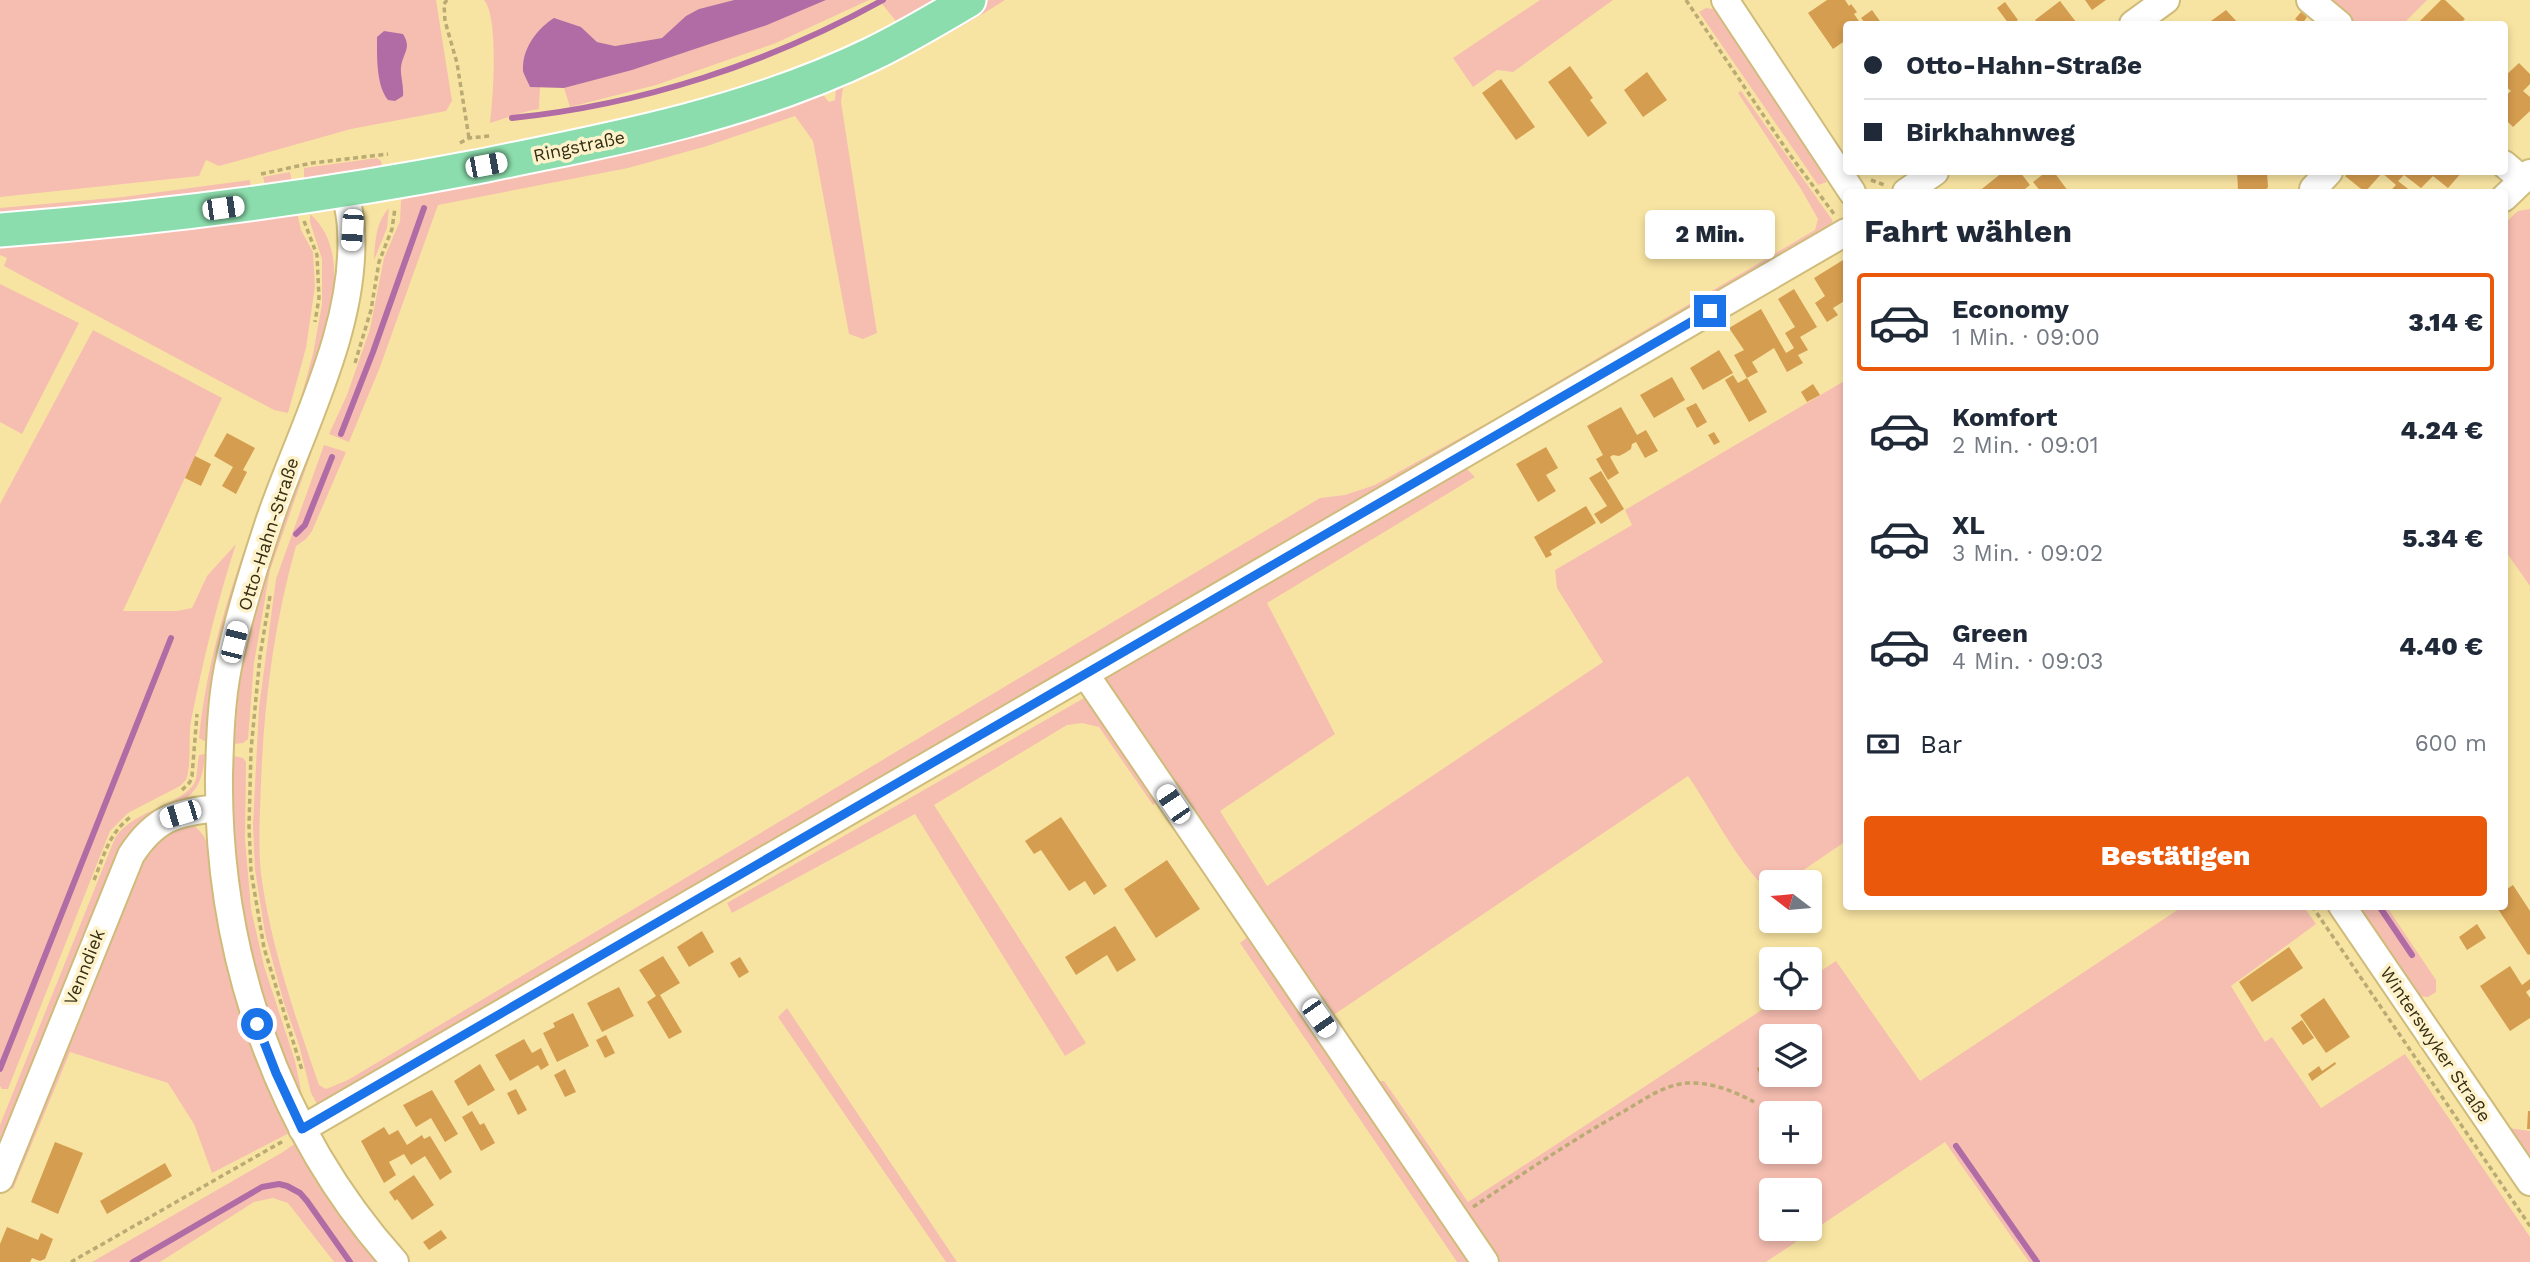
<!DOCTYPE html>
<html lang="de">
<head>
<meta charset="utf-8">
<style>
	body { margin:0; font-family:"Work Sans",sans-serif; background:#f2f2f3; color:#1f2937; height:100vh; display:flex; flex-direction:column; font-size:26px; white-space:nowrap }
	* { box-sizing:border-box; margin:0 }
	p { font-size:23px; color:#747a83 }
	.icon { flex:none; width:38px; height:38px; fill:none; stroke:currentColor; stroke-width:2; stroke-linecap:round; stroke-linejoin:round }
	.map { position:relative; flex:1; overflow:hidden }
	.panel { position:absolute; left:1843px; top:189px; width:665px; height:721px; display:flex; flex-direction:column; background:#fff; border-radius:7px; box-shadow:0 4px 10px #0003 }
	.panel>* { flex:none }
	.banner { position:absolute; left:1843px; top:21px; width:665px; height:154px; border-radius:7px; box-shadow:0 4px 10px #0003; display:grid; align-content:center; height:154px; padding:0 21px; background:#fff }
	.needle { width:46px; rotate:286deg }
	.buttons { position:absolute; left:1759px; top:870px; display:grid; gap:14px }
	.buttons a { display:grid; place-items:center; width:63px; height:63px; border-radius:7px; background:#fff; box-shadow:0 4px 10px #0003; font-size:35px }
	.end { position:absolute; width:32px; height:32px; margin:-16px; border:9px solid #1a73e8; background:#fff; box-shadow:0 0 0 4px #fff }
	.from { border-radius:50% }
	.bubble { position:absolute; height:49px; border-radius:7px; background:#fff; box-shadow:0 4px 10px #0003; font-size:23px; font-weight:800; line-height:49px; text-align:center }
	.car { position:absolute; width:21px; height:42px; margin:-21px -10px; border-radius:9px; box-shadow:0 0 5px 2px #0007; background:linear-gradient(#fff 24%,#345 0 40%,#fff 0 76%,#345 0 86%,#fff 0) }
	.banner b { display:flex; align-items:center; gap:24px; height:66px; font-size:26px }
	.banner b+b { border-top:2px solid #e0e1e3 }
	.banner i { width:18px; height:18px; background:#1f2937 }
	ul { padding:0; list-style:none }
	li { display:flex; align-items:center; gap:21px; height:98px; margin:0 14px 10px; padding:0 7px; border:4px solid transparent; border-radius:7px }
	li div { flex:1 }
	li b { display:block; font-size:26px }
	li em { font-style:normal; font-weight:800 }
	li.on { border-color:#ea580c }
	li>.icon { width:63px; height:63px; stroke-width:1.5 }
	h2 { padding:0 21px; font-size:32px; line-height:84px }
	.pay { display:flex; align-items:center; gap:18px; height:77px; padding:0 21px; font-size:26px }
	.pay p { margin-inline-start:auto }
	.cta { display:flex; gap:14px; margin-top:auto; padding:14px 21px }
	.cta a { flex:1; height:80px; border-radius:7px; background:#ea580c; color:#fff; font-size:28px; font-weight:800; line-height:80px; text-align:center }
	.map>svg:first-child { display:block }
	.green { fill:#f6beb1; fill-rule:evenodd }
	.water { fill:#b16ca6 }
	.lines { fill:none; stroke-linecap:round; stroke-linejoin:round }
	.stream { stroke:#b16ca6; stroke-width:6 }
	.building { fill:#d59d4f }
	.minor-casing { stroke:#cfbc7b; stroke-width:30 }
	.major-casing { stroke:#fff; stroke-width:37 }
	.path { stroke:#baaa74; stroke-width:3.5; stroke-dasharray:5 3.5; stroke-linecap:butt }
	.minor { stroke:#fff; stroke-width:26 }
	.major { stroke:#8cddad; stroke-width:33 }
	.route { stroke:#1a73e8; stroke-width:9 }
	.labels { text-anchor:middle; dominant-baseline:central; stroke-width:7; stroke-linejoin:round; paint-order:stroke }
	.street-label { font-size:18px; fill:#362e13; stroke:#fef2cb }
</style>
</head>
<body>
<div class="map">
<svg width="2530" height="1262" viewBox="0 0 2530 1262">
	<rect width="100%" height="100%" fill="#f8e4a2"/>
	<path class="green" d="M0 0H436L452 101 446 111 351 129 219 166 206 160 199 176 0 197Z
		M484 0H734L699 9 662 38 615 46 597 42 581 27 528 45 523 71 530 87H540L539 109C521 112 507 118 490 123 493 99 499 17 484 0Z
		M826 0H869L776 43 656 85 570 107 564 88C653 64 741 36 826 0Z
		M879 0H949L902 29Z
		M989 0H1005C953 33 898 61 843 88L841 102 877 333 863 339 849 334 813 141 795 116 707 146 628 168 438 205 380 367 349 442 329 434 347 395 370 329 384 258 400 221 401 200 821 92 829 102 835 100 836 87Z
		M1540 0H1613L1513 72 1497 70 1473 87 1453 58Z
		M2325 0H2427L2403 24H2355Z
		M1706 8 1720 10 1779 100 1827 182 1818 185 1699 12Z
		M1741 91 1833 221 1825 231 327 1101 317 1104 311 1093 299 1045 284 1003 265 933 255 870 253 824 259 708 276 579 324 445 346 452 312 531 306 539 296 546C274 624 264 702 261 783 260 814 258 844 261 874 271 947 295 1016 319 1085L326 1089 348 1080 1320 498 1345 495 1375 485 1489 422 1815 230 1818 219 1801 189 1738 93Z
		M377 158 381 161 382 168 304 181V168Z
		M290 172 292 183 265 185 263 177Z
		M250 180 251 190 0 221V208L123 197Z
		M389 208 387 228 374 260C375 241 376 222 389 208Z
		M2530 209V586L2504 549V224L2518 211Z
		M297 212 301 230 313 252 315 286 306 348 288 413 274 410 4 266 7 258 0 255V248L9 240Z
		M310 214C353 251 329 326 313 372 308 385 305 401 297 412L313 354 322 304V259L310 222Z
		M0 284 79 323 22 434 0 422Z
		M93 330 222 398 123 611H177L192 608 207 576 236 544C217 602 203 661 191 721 188 740 192 762 186 780L180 786 128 813 110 831 8 1089H2L0 1086V504Z
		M1846 380V841L1786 882H1771V889C1750 885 1704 797 1688 776L1329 1018 1373 1081H1384L1468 1202 1780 998H1810V978L1836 961 1920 1081 2182 907H2304L2316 924 2231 986 2265 1042 2272 1037 2321 1108 2405 1054 2530 1237V1262H2029L1945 1142 1766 1262H1489L1099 686 1108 670 1463 465 1475 477 1267 603 1335 734 1220 811 1267 886 1603 662 1557 588 1555 570 1632 525 1625 510ZM1771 1036H1810V1074H1771ZM1771 1113H1810V1152H1771ZM1771 1190H1810V1228H1771Z
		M287 438 209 712 206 742 199 738C209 634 249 535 287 438Z
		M308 451H312L270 570 254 663 248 739 243 743 234 744 241 666 268 554Z
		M1084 698 1094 705 1161 797 1153 805 1099 727 1082 723 1067 725 934 805 1086 1043 1065 1056 915 814 732 913 727 903Z
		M205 754C201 820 157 794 129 836L0 1158V1125L115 838C132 810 184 805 195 782 198 773 197 764 199 755Z
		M234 756 243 758 246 762 245 839 251 909 264 966 295 1061 302 1095 296 1093 266 1018 235 880 232 795Z
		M186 825 196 827 204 836 208 846 217 905 293 1131 212 1173 194 1124 168 1083 70 1052 13 1189 8 1186 127 880 163 835Z
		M2359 907H2387L2436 980V992L2428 997 2419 996Z
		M1254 932 1478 1262H1457L1240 943Z
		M787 1008 957 1262H946L778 1017Z
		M2508 1128 2530 1131V1160Z
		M297 1142 380 1262H334L288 1203 273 1198 254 1202 160 1262H92L283 1152Z"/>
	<path class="water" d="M734 0H826L767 25 632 70 564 88 530 87C528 82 524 75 523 71 522 48 537 29 554 18L581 27 597 42 615 46 662 38 686 16 699 9Z
		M384 31 403 34C412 48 403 53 401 67 400 75 404 86 403 96L395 101 388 100C376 85 377 56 377 37Z"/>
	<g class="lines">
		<path class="stream" d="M512 118C641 105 770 63 883 0
			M341 434 373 352 424 208
			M296 534 305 525 332 457
			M2379 906 2412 955
			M0 1069 171 638
			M1956 1146 2037 1262
			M133 1262 262 1187 279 1184 287 1186 300 1193 307 1201 350 1262"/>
	</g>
	<path class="building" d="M1827 0H1845L1849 6 1851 4 1857 12 1854 14 1861 24H1846V40L1833 49 1808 13Z
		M2085 0H2106L2092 10Z
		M2441 0H2445L2465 19 2459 24H2417Z
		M2060 1 2076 22 2073 24H2039L2035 20Z
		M2005 2 2018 20 2012 24H2009L1997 8Z
		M1872 10 1882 24H1866L1861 18Z
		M2226 10 2239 24H2207Z
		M2301 12 2307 17 2302 24 2295 19Z
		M2519 63 2530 74V84L2523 91 2530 97V111L2513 127 2504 118V97L2511 91 2504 85V77Z
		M1570 66 1593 98 1590 100 1607 123 1588 137 1548 82Z
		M1647 72 1667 100 1643 117 1624 90Z
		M1501 79 1535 127 1516 140 1482 93Z
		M2003 172H2020L2030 185 2021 192H1978Z
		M2046 172H2054L2068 191 2066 192H2041L2033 182Z
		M2237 172H2267L2268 187 2264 192H2235L2238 189Z
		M2349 172H2400L2404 175 2398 181 2412 192H2389L2396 185 2382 173 2365 192 2345 176Z
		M2407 172H2462L2448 188 2433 176 2421 188 2404 175Z
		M1843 260 1846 266V300L1833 308 1838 315 1827 322 1815 303 1825 296 1814 278Z
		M1794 289 1817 327 1800 337 1808 350 1798 355 1803 363 1787 372 1774 348 1752 362 1758 372 1747 378 1734 355 1744 350 1729 328 1761 309 1786 353 1794 348 1785 333 1795 327 1778 299Z
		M1719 350 1733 373 1703 390 1690 368Z
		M1733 375 1738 383 1747 378 1767 412 1749 422 1725 380Z
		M1672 377 1685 400 1654 418 1640 395Z
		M1813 384 1820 395 1807 402 1801 392Z
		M1696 403 1707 422 1697 428 1686 408Z
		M1621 407 1637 435 1646 430 1658 451 1645 458 1636 442 1632 444 1631 449 1625 453 1619 456 1613 455 1610 457 1619 473 1608 480 1596 459 1603 455 1587 426Z
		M1714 432 1720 442 1714 445 1708 435Z
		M227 433 255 448 243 470 247 472 236 494 222 486 233 467 214 456Z
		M1546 447 1558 468 1546 475 1556 491 1538 502 1516 464Z
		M195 456 211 464 201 486 185 478Z
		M1601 471 1624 509 1601 524 1594 514 1607 506 1589 478Z
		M1586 506 1596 523 1550 551 1552 555 1546 558 1534 537Z
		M1061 817 1107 886 1094 895 1085 881 1069 891 1041 850 1034 854 1025 841Z
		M1167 860 1200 909 1156 938 1124 889Z
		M2513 885 2530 911V954L2528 955 2496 906H2504V891Z
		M2477 924 2486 938 2467 950 2459 937Z
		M1115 926 1136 960 1117 972 1107 955 1076 975 1065 957Z
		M702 931 714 952 689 967 677 947Z
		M2289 947 2303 968 2252 1002 2239 982Z
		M663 956 680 983 660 995 682 1032 669 1039 647 1002 656 996 639 970Z
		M740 957 749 972 739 978 730 963Z
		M2510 966 2522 985 2530 979V989L2526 992 2530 998V1018L2510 1031 2480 986Z
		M619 987 634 1016 602 1032 587 1003Z
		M2324 998 2350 1037 2326 1053 2300 1015Z
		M573 1013 589 1046 557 1062 543 1033 555 1027 553 1023Z
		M2302 1020 2314 1038 2303 1045 2291 1028Z
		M606 1035 615 1053 605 1058 596 1040Z
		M524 1039 532 1053 541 1048 549 1065 541 1070 538 1065 510 1081 495 1055Z
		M2335 1062 2336 1064 2312 1081 2308 1074 2319 1066 2322 1071Z
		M1771 1063V1076L1761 1079 1757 1068Z
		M480 1064 495 1090 468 1106 454 1081Z
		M565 1069 576 1092 565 1097 554 1075Z
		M516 1089 527 1110 518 1115 507 1093Z
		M432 1090 458 1134 445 1142 431 1118 416 1127 403 1105Z
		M472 1111 480 1125 484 1123 495 1143 481 1151 462 1117Z
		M2528 1111H2530V1129H2527Z
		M384 1127 389 1135 398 1130 407 1145 422 1135 424 1139 430 1136 452 1172 440 1180 425 1156 411 1165 404 1154 389 1162 396 1175 384 1183 361 1141Z
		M55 1142 83 1153 58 1214 31 1202Z
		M165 1163 172 1176 107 1214 100 1201Z
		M414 1175 434 1205 412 1220 397 1199 395 1201 389 1192Z
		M7 1227 38 1240 41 1233 53 1239 45 1259 40 1261 32 1258 30 1262H0V1244Z
		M441 1230 447 1238 429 1250 423 1242Z"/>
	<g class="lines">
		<g class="minor-casing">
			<path id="minor" d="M1725 0 1852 192
				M2310 0 2339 24
				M2133 24 2166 0
				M2504 164 2523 180
				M345 190C347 203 351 217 351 230 357 326 301 429 270 519 254 567 238 617 228 667 221 702 220 739 219 775 217 952 276 1129 395 1262
				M1906 192 1935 172
				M2317 192 2313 189 2329 172
				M2504 198 2530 173
				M1086 675 1485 1262
				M2342 906 2530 1182
				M302 1129 1846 232
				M0 1179 131 855C155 818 176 812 219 808"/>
		</g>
		<g class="major-casing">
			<path id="major" d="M0 230C160 218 319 197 476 167 611 140 748 114 872 54 905 38 937 19 969 0"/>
		</g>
		<path class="path" d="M447 0 444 4 445 21 457 63 469 138
			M1686 0 1790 155 1834 214
			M460 143 469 138 490 136
			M261 174 312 163 388 154
			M1871 180 1887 186
			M304 221 317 255 319 298 315 322
			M355 363 371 310 379 262 392 229 395 208
			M270 596 260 656 251 750 249 827 251 871 264 948 302 1070
			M182 790 190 782 192 776 197 714
			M94 880C104 856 109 832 132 816
			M2312 906 2530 1226
			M1473 1207C1521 1175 1569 1142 1619 1114 1641 1102 1662 1085 1687 1083 1711 1082 1734 1091 1754 1102
			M71 1262 285 1140"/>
		<use href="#minor" class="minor"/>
		<use href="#major" class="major"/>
	</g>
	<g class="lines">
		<path class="route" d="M257 1024 276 1073 302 1129 1710 311"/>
	</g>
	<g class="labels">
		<g class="street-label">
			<text transform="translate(579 146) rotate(-12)">Ringstraße</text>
			<text transform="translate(268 534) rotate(-72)">Otto-Hahn-Straße</text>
			<text transform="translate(84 967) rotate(-68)">Venndiek</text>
			<text transform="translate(2436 1044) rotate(56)">Winterswyker Straße</text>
		</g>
	</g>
</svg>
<div class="buttons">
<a><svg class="needle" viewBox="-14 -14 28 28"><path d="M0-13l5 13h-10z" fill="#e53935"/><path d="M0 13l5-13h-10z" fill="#747a83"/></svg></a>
<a><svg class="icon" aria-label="locate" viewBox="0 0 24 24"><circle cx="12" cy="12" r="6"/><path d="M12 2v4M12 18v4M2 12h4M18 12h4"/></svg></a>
<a><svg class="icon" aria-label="layers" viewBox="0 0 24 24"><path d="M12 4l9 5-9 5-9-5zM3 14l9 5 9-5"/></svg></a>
<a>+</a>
<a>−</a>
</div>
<i class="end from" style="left:257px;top:1024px"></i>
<i class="end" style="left:1710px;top:311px"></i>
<div class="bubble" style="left:1645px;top:210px;width:130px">2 Min.</div>
<i class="car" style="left:486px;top:165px;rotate:79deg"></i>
<i class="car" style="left:223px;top:208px;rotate:82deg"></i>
<i class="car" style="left:352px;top:230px;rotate:184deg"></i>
<i class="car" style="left:234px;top:642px;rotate:14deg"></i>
<i class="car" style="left:1173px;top:804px;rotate:326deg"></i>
<i class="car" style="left:180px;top:814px;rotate:253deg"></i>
<i class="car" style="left:1319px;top:1018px;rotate:145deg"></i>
<div class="banner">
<b><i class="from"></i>Otto-Hahn-Straße</b>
<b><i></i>Birkhahnweg</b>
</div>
<section class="panel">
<h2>Fahrt wählen</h2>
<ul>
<li class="on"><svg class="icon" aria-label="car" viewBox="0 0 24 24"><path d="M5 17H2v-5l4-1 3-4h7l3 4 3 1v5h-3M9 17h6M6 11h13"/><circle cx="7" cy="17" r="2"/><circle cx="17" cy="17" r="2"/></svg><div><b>Economy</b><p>1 Min. · 09:00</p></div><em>3.14 €</em></li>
<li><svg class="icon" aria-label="car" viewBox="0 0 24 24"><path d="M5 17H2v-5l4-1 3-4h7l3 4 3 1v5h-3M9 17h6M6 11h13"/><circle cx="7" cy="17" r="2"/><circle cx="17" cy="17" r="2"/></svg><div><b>Komfort</b><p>2 Min. · 09:01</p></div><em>4.24 €</em></li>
<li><svg class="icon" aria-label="car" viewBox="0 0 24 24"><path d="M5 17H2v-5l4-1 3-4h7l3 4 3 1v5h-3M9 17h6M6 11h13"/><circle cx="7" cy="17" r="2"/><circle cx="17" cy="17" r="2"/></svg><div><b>XL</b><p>3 Min. · 09:02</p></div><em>5.34 €</em></li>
<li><svg class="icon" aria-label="car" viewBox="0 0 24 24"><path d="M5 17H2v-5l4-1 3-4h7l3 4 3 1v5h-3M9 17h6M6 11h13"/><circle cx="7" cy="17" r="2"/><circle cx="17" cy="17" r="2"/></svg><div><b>Green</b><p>4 Min. · 09:03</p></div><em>4.40 €</em></li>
</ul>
<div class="pay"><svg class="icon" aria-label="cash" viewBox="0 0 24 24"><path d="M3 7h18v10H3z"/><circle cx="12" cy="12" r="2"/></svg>Bar<p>600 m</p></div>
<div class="cta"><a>Bestätigen</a></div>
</section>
</div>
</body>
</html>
